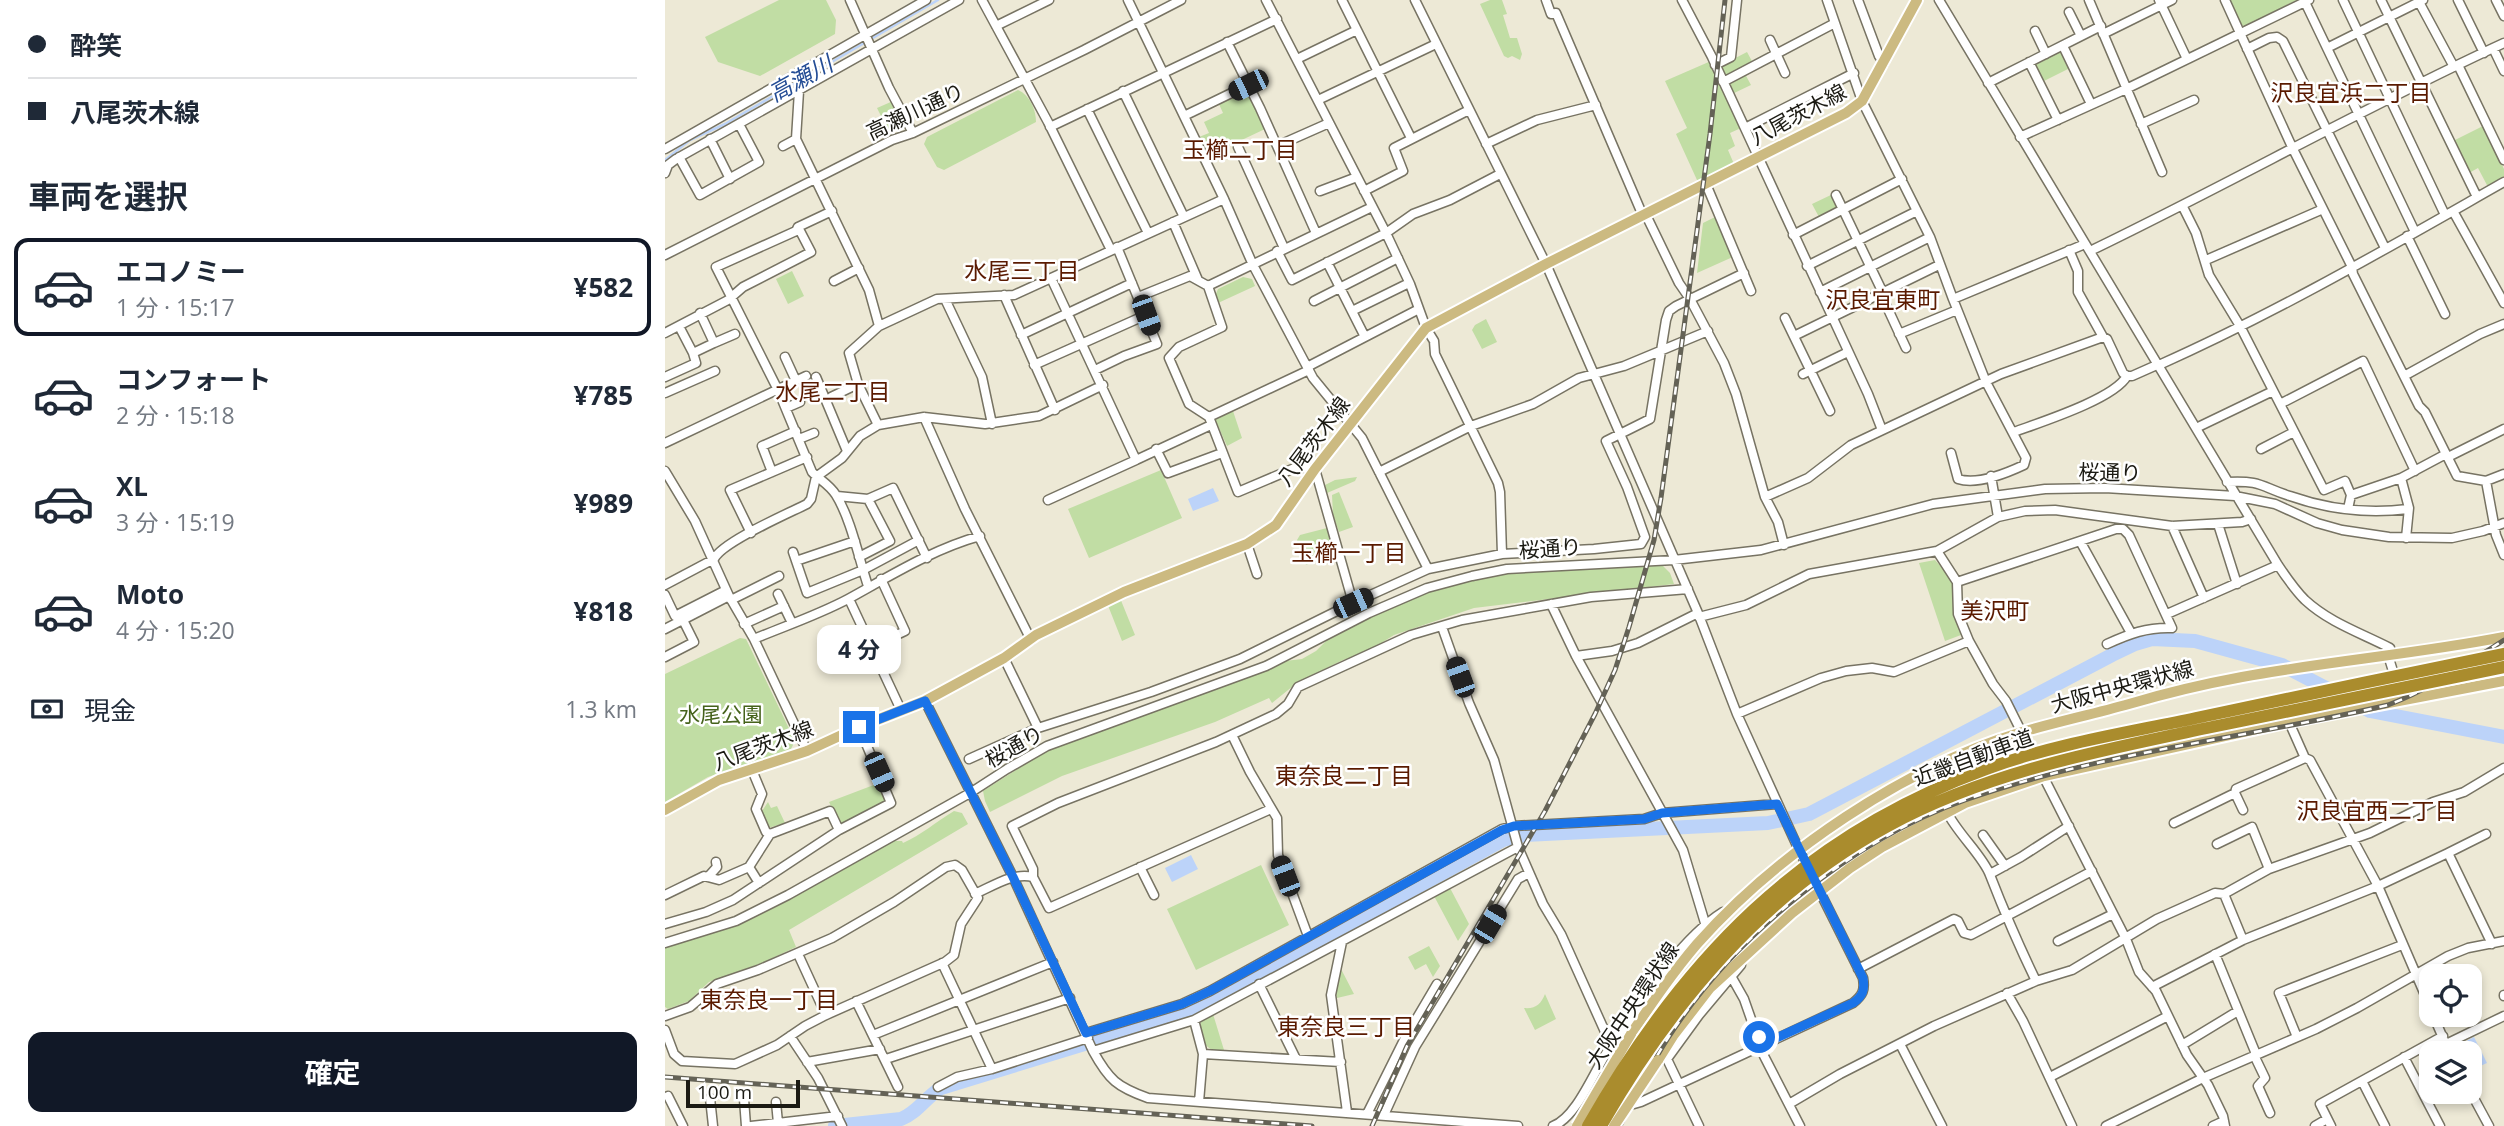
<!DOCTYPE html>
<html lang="ja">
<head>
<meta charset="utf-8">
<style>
	body { margin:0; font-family:"Open Sans","Noto Sans JP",sans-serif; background:#f6f6f7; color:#1f2937; height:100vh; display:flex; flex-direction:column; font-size:26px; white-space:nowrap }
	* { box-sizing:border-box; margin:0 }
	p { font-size:23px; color:#747a83 }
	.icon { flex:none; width:38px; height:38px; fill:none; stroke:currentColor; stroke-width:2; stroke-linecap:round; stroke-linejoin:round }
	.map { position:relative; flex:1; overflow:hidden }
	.drawer { display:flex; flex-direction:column; background:#fff; width:665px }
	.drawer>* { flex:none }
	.guide { display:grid; align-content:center; height:154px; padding:0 28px; background:#fff }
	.fabs { position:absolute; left:1754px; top:964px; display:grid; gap:14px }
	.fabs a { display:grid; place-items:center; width:63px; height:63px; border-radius:14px; background:#fff; box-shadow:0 4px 10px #0003; font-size:35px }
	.scale { position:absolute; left:21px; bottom:18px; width:114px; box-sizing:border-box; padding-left:7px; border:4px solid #1b1a13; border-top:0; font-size:19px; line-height:24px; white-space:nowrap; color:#1b1a13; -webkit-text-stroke:5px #fff; paint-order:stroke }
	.end { position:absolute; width:32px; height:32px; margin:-16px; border:9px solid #1a73e8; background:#fff; box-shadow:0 0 0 4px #fff }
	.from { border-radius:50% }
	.bubble { position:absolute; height:49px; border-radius:14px; background:#fff; box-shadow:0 4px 10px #0003; font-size:23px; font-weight:700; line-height:49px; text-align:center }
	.car { position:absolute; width:21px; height:42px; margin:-21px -10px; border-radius:9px; box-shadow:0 0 5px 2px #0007; background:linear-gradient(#222 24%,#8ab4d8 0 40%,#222 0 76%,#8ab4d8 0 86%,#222 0) }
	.guide b { display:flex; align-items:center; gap:24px; height:66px; font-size:26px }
	.guide b+b { border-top:2px solid #e0e1e3 }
	.guide i { width:18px; height:18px; background:#1f2937 }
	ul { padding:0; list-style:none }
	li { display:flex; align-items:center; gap:21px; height:98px; margin:0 14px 10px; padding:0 14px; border:4px solid transparent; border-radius:14px }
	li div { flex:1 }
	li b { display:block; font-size:26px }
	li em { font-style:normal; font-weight:700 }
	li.active { border-color:#111827 }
	li>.icon { width:63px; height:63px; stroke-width:1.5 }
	h2 { padding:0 28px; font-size:32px; line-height:84px }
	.pay { display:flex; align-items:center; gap:18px; height:77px; padding:0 28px; font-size:26px }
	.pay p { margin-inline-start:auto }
	.cta { display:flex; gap:14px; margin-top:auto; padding:14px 28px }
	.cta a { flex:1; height:80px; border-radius:14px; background:#111827; color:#fff; font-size:28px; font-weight:700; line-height:80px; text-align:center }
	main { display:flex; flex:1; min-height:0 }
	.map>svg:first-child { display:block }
	.green { fill:#c1dda4 }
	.water { fill:#bcd3f9 }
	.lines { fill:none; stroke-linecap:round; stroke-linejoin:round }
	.stream { stroke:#bcd3f9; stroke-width:2.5 }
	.river { stroke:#bcd3f9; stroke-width:14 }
	.minor-casing { stroke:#777363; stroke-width:11 }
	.major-casing { stroke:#fff; stroke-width:14 }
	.minor { stroke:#fff; stroke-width:8 }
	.major { stroke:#ccba81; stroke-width:10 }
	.rail-casing { stroke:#646256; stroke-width:5 }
	.rail { stroke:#fff; stroke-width:2.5; stroke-dasharray:8; stroke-linecap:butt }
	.major-bridge-casing { stroke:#fff; stroke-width:14; stroke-linecap:butt }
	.highway-bridge-casing { stroke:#fff; stroke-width:16; stroke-linecap:butt }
	.major-bridge { stroke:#ccba81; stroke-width:10 }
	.highway-bridge { stroke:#aa8c2d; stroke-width:12 }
	.route { stroke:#1a73e8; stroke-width:9 }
	.labels { text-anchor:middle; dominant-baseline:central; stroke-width:5; stroke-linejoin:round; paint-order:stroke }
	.street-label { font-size:21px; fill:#1b1a13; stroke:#fff }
	.park-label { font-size:21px; fill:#45621b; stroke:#fff }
	.water-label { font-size:23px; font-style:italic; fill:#234c95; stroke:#fff }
	.neighbourhood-label { font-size:23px; fill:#5a1a00; stroke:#fff }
</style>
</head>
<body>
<main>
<section class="drawer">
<div class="guide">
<b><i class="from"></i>酔笑</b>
<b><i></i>八尾茨木線</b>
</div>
<h2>車両を選択</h2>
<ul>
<li class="active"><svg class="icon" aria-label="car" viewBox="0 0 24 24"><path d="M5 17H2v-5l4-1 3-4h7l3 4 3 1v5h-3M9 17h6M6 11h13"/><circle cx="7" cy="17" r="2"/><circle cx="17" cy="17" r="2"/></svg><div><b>エコノミー</b><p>1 分 · 15:17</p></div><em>¥582</em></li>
<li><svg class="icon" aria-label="car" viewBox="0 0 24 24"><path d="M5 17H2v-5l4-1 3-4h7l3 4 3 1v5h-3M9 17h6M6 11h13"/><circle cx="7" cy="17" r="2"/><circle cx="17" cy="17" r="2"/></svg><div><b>コンフォート</b><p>2 分 · 15:18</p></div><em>¥785</em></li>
<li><svg class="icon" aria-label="car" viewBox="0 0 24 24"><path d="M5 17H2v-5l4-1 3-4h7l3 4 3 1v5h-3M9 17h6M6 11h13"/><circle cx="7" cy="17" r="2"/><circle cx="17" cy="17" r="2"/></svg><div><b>XL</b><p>3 分 · 15:19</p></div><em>¥989</em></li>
<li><svg class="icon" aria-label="car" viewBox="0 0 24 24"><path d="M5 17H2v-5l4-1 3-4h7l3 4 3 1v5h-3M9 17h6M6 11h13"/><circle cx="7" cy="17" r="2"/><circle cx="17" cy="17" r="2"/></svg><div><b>Moto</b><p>4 分 · 15:20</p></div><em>¥818</em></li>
</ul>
<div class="pay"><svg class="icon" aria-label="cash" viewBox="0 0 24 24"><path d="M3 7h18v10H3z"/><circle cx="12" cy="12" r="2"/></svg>現金<p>1.3 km</p></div>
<div class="cta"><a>確定</a></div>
</section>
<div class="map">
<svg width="1839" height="1126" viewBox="0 0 1839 1126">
	<rect width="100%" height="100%" fill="#ede9d6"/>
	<path class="green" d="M114 0H161L171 20 170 34 95 76 53 62 40 37Z
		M825 0H837L842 14 838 15 845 38H852L857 54 855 60 847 56 843 58 839 56 815 4Z
		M1563 0H1632L1580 26 1575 25Z
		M1397 50 1405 68 1377 82 1369 65 1370 62Z
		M1082 52 1088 63 1062 76 1059 75 1055 66Z
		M1046 61 1076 128 1065 133 1070 146 1063 150 1069 164 1036 181 1032 180 1011 134 1022 128 1000 81Z
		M1080 74 1086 85 1067 94 1063 86 1064 81Z
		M353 90C365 95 371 110 371 122L279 170 272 167 259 144 262 137Z
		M581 90 600 129 543 156 534 137 544 133 539 122 558 113 553 102Z
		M228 101 239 124 234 130 228 128 223 130 212 108Z
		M1818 126 1839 169V178L1823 187 1813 168 1804 173 1788 141Z
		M1168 194 1173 205 1172 208 1154 217 1147 204Z
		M1052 216 1070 256 1032 273 1038 223Z
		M127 271 139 296 123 304 111 279Z
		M578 277 587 279 590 286 553 303 550 296 553 289Z
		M821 319 832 342 817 349 807 330 810 325Z
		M567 408 577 438 562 446 549 417Z
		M496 470 517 518 424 558 403 509Z
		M692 477 690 481 662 493 660 485 670 480Z
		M674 492 688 527 674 532 668 515 667 495Z
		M662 528 670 554 641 565 632 540 635 535Z
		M1270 560 1283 574 1289 586 1288 613 1296 635 1280 641 1254 563Z
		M997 565 1005 573 1009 584 809 608 729 635 699 654 678 660 633 682 607 703 604 698 550 722 397 776 325 812 320 801 318 791 381 751 577 680 620 661 637 659 651 651 662 640 729 605 761 592 840 573 922 567Z
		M455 598 470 635 457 641 442 603Z
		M75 638 81 639 130 741 126 749 43 777 0 802V674Z
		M214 783 221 803 175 825 164 802Z
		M103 802 106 808 112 806 120 823 103 828 97 811Z
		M289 811 297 813 303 824 124 930 131 947 97 963 44 982 24 1001 3 1009 0 1007V947C86 925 153 883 229 841H237L238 843C256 835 271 822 289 811Z
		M596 865 624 925 531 970 502 909Z
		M785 888 804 924 793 941 769 896Z
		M764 946 775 966 768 977 761 964 750 970 743 957Z
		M676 969 689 994 672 998 670 991Z
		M880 994 891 1019 870 1030 859 1008C871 1009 876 1004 880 994Z
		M548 1014 559 1050C554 1050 550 1051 546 1049 537 1046 534 1029 536 1021Z"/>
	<path class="water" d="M548 488 554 501 528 511 523 499Z
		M526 855 533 869 507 882 500 868Z
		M1809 1037 1822 1063 1806 1070 1804 1054 1798 1053 1794 1045Z"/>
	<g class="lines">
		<path class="stream" d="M0 160 25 140 60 124 273 0"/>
		<path class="river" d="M170 1126 236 1119C252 1113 261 1097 276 1088L524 1012 838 840 860 835 1103 823 1144 814 1447 655 1470 644 1487 639 1530 641 1617 665 1705 711 1839 737"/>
		<g class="minor-casing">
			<path id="minor" d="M185 0 224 88 248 133
				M317 0 383 122 446 250
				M601 0 721 233 745 284 761 328 769 341 770 354 833 483 835 492 837 554
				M677 0 746 138
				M750 0 881 264 1033 613 1072 714 1134 850 1198 978C1200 990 1198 995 1188 1003L976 1102 969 1104 960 1101
				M881 0 886 14 891 13 978 216
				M1017 0 1047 57 1203 394 1217 430
				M1162 0 1197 101 1265 237 1288 299 1420 244
				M1193 0 1214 56 1219 63
				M1274 0 1613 565C1621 577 1630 590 1640 600 1665 623 1696 633 1725 648L1723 655 1731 681
				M1424 0 1497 172
				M1494 0 1522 59
				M1560 0 1627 147 1687 267 1688 274 1754 406 1760 412 1792 476 1821 481 1839 474
				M1639 0 1750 232
				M1678 0 1780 215
				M1716 0 1812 197
				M1793 0 1819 53
				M1831 0 1839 16
				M1754 2 1789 67
				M1404 12 1416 36
				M331 26 384 0
				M1370 31 1381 54
				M1438 34 1507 0
				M1105 40 1120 73
				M562 42 595 108 651 233
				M1398 46 1426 104
				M1662 48 1758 0
				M1828 48 1839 71
				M1582 49 1604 38 1612 37 1618 41 1720 248
				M632 59 692 30
				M1364 62 1393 120
				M1050 65 1066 57 1072 0
				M1793 65 1839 160
				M1058 82 1170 23
				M1323 83 1436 26
				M134 91 131 139 204 290 214 326 272 299 349 295 559 199
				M458 91 519 217
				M653 100 771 44
				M422 109 483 233
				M519 116 583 85
				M1476 124 1529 100
				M385 127 612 19
				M1080 128 1189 73
				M1355 137 1461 89 1644 0
				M45 139 65 179
				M821 144 872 120 931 105
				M118 146 131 139
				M612 146 664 123
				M573 147 619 248
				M0 149 261 0
				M14 157 35 195 94 162 74 124
				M0 173 3 165 11 159 294 0
				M1041 184 1086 291
				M655 191 692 177
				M699 191 738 171 729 148 804 110
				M1171 195 1218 293
				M1518 207 1531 233 1544 275 1575 326 1659 490 1680 481 1686 495
				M167 211 133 227 131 231 51 267 113 390 147 472C155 480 165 485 171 495 186 519 194 559 203 586
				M1788 211 1839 303
				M981 215 1014 283 1025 299 1059 363 1071 394 1100 497 1113 522 1119 545
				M508 222 533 280
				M1128 235 1237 179
				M1742 236 1780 314
				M1404 250 1413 271V292L1438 337 1442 339 1458 373 1462 376H1467L1494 364
				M612 251 627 280 721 233 748 214 785 200 835 174
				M1425 251C1564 184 1698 108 1839 43
				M0 255 227 140 248 133 419 50 516 0
				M1541 260 1658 209
				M662 262 700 337
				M1142 266 1252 211
				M386 278 471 460 546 425
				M169 281 194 268
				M1155 292 1265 237
				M1216 294 1241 348
				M339 295 390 410
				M473 297 525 276 543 286
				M280 299 317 377 327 424
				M649 301 733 258
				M687 311 744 283
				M1120 318 1165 411
				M16 330 28 353
				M0 333 63 300 78 287 146 252 133 227
				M1234 334 1292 310
				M356 335 467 283
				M1129 336 1274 265
				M49 343 70 334
				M120 357 131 381
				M369 365 481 315
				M1494 365C1613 312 1726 246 1839 182
				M642 367 754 309
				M430 370 459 356 492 344 452 247
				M1138 374 1183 352
				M1739 376 1815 334 1839 324
				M0 377 31 363 28 353 49 343 35 313
				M151 377 182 451
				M0 393 50 371
				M166 397 193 384
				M1615 404 1698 361 1750 471
				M121 408 135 402
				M259 417 300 509 366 640
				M544 417 644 370
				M213 425 193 384 184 353 214 326
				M1531 428 1608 391
				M1349 432C1376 422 1449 399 1462 376
				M134 439 149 433
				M0 443 141 376
				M491 449 503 473 557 453
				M1596 449 1629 432
				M1286 453 1293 479C1312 485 1342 473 1359 465L1361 458 1321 382 1288 299
				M1783 457 1839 429
				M0 471 30 521 64 596 89 639 142 751
				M107 472 97 446 131 431
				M714 472 806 426 868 404 914 378 959 366 1043 331
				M1326 476 1333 517
				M1821 481 1831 535 1839 555
				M1562 482C1597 480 1596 487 1625 496 1662 509 1704 514 1743 509
				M172 496 203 499 228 488 262 558
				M1100 497 1143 478 1186 445 1336 374 1438 337
				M383 500 471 460
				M1683 509 1686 495 1736 478
				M1553 524 1572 584
				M1507 526 1539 598
				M86 533 65 490 142 457
				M1741 538 1744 508 1736 478 1781 454
				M1415 541 1466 633
				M582 544 592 574
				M1272 551 1292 582 1293 614 1304 641 1328 684 1341 701 1369 757
				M128 552 142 593 198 570 254 540
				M194 557 225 541 203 499
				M131 561 190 541
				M763 569 837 554 929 549 976 544 980 537 962 487 941 441 985 419 1001 320 1004 311 1011 306 1079 273
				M1292 582 1451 529H1458L1464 535 1507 628C1482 627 1464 634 1442 644
				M0 585 49 559C57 542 122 514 142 504L146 499 151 477 177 458 195 436 213 425 259 417 320 424 374 416 438 385
				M113 594 127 623
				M0 595 10 616 61 590
				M184 599 236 710
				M66 600 114 576
				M688 603 650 469 632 467 573 492 544 417 524 404 504 358 514 347 557 327 543 286 707 207
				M886 604 911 656 1018 850 1040 923
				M1502 614 1613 565
				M1034 617 1081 605 1144 574 1272 551 1333 517 1360 511 1390 510 1507 526 1577 522 1586 519
				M79 624 119 606
				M777 627 804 703 829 760 853 847 878 904 896 934 946 1045
				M0 629 64 596
				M89 639C120 626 153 615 183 599 225 576 268 549 315 536
				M206 647 240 631 216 579
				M911 656 947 651 973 643 1033 613
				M0 657 29 642 18 620
				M339 658 373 728 486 692 575 659 688 603 763 569 697 438 648 378 588 265 559 199 463 0
				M260 701 348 877 428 1051C444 1080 452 1087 483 1098L853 1126
				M1072 714 1156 678 1181 671 1207 668 1229 672 1304 641
				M1624 722 1640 758 1645 760 1713 886 1766 1009
				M567 735 585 772 612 818 613 855 643 936
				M304 759 373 728
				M87 770 97 794 91 809 101 832 105 834
				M1376 772 1461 939 1474 972 1491 991 1522 1055 1543 1085 1558 1116 1560 1126
				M606 809 384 908 368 877V869L347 826 393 803 551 742 611 714 623 704 633 687 746 635 797 620 926 597 1023 589
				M1578 810 1570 793 1571 789 1640 758
				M1282 812C1292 833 1318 856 1325 875 1339 911 1354 946 1371 981
				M1509 823 1570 793
				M1821 834 1783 853 1827 944
				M1318 835 1340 866
				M1552 844 1587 827 1604 869
				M84 867 105 834 165 811 174 830
				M475 867 489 895
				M1325 874 1356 857 1404 826
				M43 877 52 867 51 862
				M310 894C328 886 348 872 368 877
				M1559 894 1578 940
				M0 895 39 876 54 880 84 867 94 883
				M0 924 41 912 68 900 174 830 226 803 194 727
				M1393 941 1448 914
				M677 942 666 995 682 1112
				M0 943 71 921 123 895 305 793 342 769 382 746 601 666 704 613 762 588 807 576 842 569 1009 560 1096 550 1268 504 1380 489 1440 488 1570 496 1610 504 1652 523 1677 530 1724 537 1787 538 1818 531 1839 523
				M133 954 161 1015
				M1550 954 1591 1054
				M277 963 327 1069
				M1193 969 1289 919 1293 921 1299 933 1306 935 1427 871
				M1066 976 1079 999 1099 1056 1135 1126
				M594 984 631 1059
				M1487 987 1578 940 1713 886 1783 853
				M1342 993 1358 1021 1407 1126
				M1839 995V996
				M191 1001 233 1087
				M1768 1015 1785 1054
				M0 1016 25 1007 52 984 93 970 167 938 229 902 281 867 290 865 297 870 313 898 296 924 289 955 280 962 161 1015 140 1026 112 1045 70 1064 17 1061 9 1054 0 1030
				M529 1020 538 1054 534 1102
				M421 1033 517 1004 545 991 837 829 849 826 979 819 997 813 1112 804
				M208 1035 388 962
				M125 1036 153 1078 177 1126
				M1632 1037 1614 993 1737 945
				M1235 1044 1277 1126
				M1781 1044 1839 1016
				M1517 1045 1573 1011
				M428 1051 529 1020 853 847
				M538 1054 676 1062
				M1589 1055 1600 1078 1593 1086 1605 1113
				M1739 1057 1775 1126
				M221 1059 405 998
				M142 1062 215 1049
				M1385 1077 1503 1016
				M1697 1081 1720 1126
				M273 1087 292 1077 327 1069 423 1038
				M1804 1089 1824 1126
				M3 1096 18 1126
				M45 1098 48 1126
				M79 1099 81 1126
				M111 1102 113 1123
				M1124 1104 1175 1074 1269 1026 1371 981 1407 970 1492 919 1550 893 1559 894 1604 869 1705 833 1768 802 1799 792 1839 768
				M702 1114 739 1040 772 984
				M719 1115 750 1047 853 879 864 873
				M86 1126 173 1116
				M888 1126C913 1117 931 1066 947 1044 976 1001 1015 939 1058 912
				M1034 1126 1002 1059 1034 1015 1076 965
				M1441 1126 1538 1078 1651 1029 1692 1008 1783 956 1803 948 1839 941
				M1548 1126 1559 1121
				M1650 1126 1662 1119
				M1666 1126 1655 1104 1778 1036"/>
		</g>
		<g class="major-casing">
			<path id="major" d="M0 810 54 780 142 751 194 727 260 701 339 658 371 635 459 592 582 544 611 525 650 469 761 328 881 264 1181 113 1197 101 1252 0
				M966 1034C987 1003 1008 972 1032 944 1113 853 1239 767 1357 732 1392 722 1428 714 1464 704 1501 693 1539 684 1577 677 1664 661 1752 654 1839 637
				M993 1060 1008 1036 1045 988 1127 913 1185 868 1217 847 1300 803 1379 776 1624 722 1839 681"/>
		</g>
		<use href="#minor" class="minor"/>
		<use href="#major" class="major"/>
		<g class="rail-casing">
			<path id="rail" d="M0 1077 647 1126
				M707 1126 742 1046 880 811 930 714 950 670 964 627 989 540 996 498 1045 134 1060 0
				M955 1126C970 1096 985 1066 1003 1038 1068 937 1187 840 1300 800 1436 752 1583 738 1723 705 1766 689 1801 664 1839 640"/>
		</g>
		<use href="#rail" class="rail"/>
		<g class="major-bridge-casing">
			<path id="major-bridge" d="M912 1126 966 1034
				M949 1126 993 1060"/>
		</g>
		<g class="highway-bridge-casing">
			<path id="highway-bridge" d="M923 1126C1018 959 1137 836 1321 769 1389 744 1461 733 1531 718 1634 696 1736 675 1839 654
				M936 1126C1005 1005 1099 893 1223 826 1322 772 1433 751 1542 728 1641 707 1740 687 1839 667"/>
		</g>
		<use href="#major-bridge" class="major-bridge"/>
		<use href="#highway-bridge" class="highway-bridge"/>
	</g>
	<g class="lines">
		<path class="route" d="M194 727 260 701 348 877 421 1033 517 1004 545 991 837 830 849 826 979 819 997 813 1112 804 1198 978C1200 990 1198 996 1188 1003L1096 1045 1094 1037"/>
	</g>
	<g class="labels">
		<g class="street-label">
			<text transform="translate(250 111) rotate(-25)">高瀬川通り</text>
			<text transform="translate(1133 114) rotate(-28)">八尾茨木線</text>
			<text transform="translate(648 441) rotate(-53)">八尾茨木線</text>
			<text transform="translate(1445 472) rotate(1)">桜通り</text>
			<text transform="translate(885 548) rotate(-4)">桜通り</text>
			<text transform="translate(1457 686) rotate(-15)">大阪中央環状線</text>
			<text transform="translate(98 745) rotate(-20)">八尾茨木線</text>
			<text transform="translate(349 746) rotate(-29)">桜通り</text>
			<text transform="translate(1308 757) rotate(-20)">近畿自動車道</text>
			<text transform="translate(967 1005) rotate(-56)">大阪中央環状線</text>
		</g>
		<g class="park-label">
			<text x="56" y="714">水尾公園</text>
		</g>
		<g class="water-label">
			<text transform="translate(135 78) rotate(-29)">高瀬川</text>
		</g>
		<g class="neighbourhood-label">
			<text x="1686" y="92">沢良宜浜二丁目</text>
			<text x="575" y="149">玉櫛二丁目</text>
			<text x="357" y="270">水尾三丁目</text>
			<text x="1218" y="299">沢良宜東町</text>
			<text x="168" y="391">水尾二丁目</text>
			<text x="684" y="552">玉櫛一丁目</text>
			<text x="1330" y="610">美沢町</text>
			<text x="679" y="775">東奈良二丁目</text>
			<text x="1712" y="810">沢良宜西二丁目</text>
			<text x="104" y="999">東奈良一丁目</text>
			<text x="681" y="1026">東奈良三丁目</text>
		</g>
	</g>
</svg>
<div class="fabs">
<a><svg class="icon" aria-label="locate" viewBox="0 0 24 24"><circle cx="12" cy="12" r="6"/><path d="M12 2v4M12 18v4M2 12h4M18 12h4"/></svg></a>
<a><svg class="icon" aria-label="layers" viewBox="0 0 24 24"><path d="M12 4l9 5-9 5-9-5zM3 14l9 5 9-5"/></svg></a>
</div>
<div class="scale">100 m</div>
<i class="end from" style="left:1094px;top:1037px"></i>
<i class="end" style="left:194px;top:727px"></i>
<div class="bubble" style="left:152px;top:625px;width:84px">4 分</div>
<i class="car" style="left:583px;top:85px;rotate:244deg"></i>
<i class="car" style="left:481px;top:315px;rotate:160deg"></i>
<i class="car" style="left:688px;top:603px;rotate:66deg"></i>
<i class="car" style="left:795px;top:677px;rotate:340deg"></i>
<i class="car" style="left:214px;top:772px;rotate:156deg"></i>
<i class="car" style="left:620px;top:876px;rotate:339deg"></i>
<i class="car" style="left:825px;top:924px;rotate:31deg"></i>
</div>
</main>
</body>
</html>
